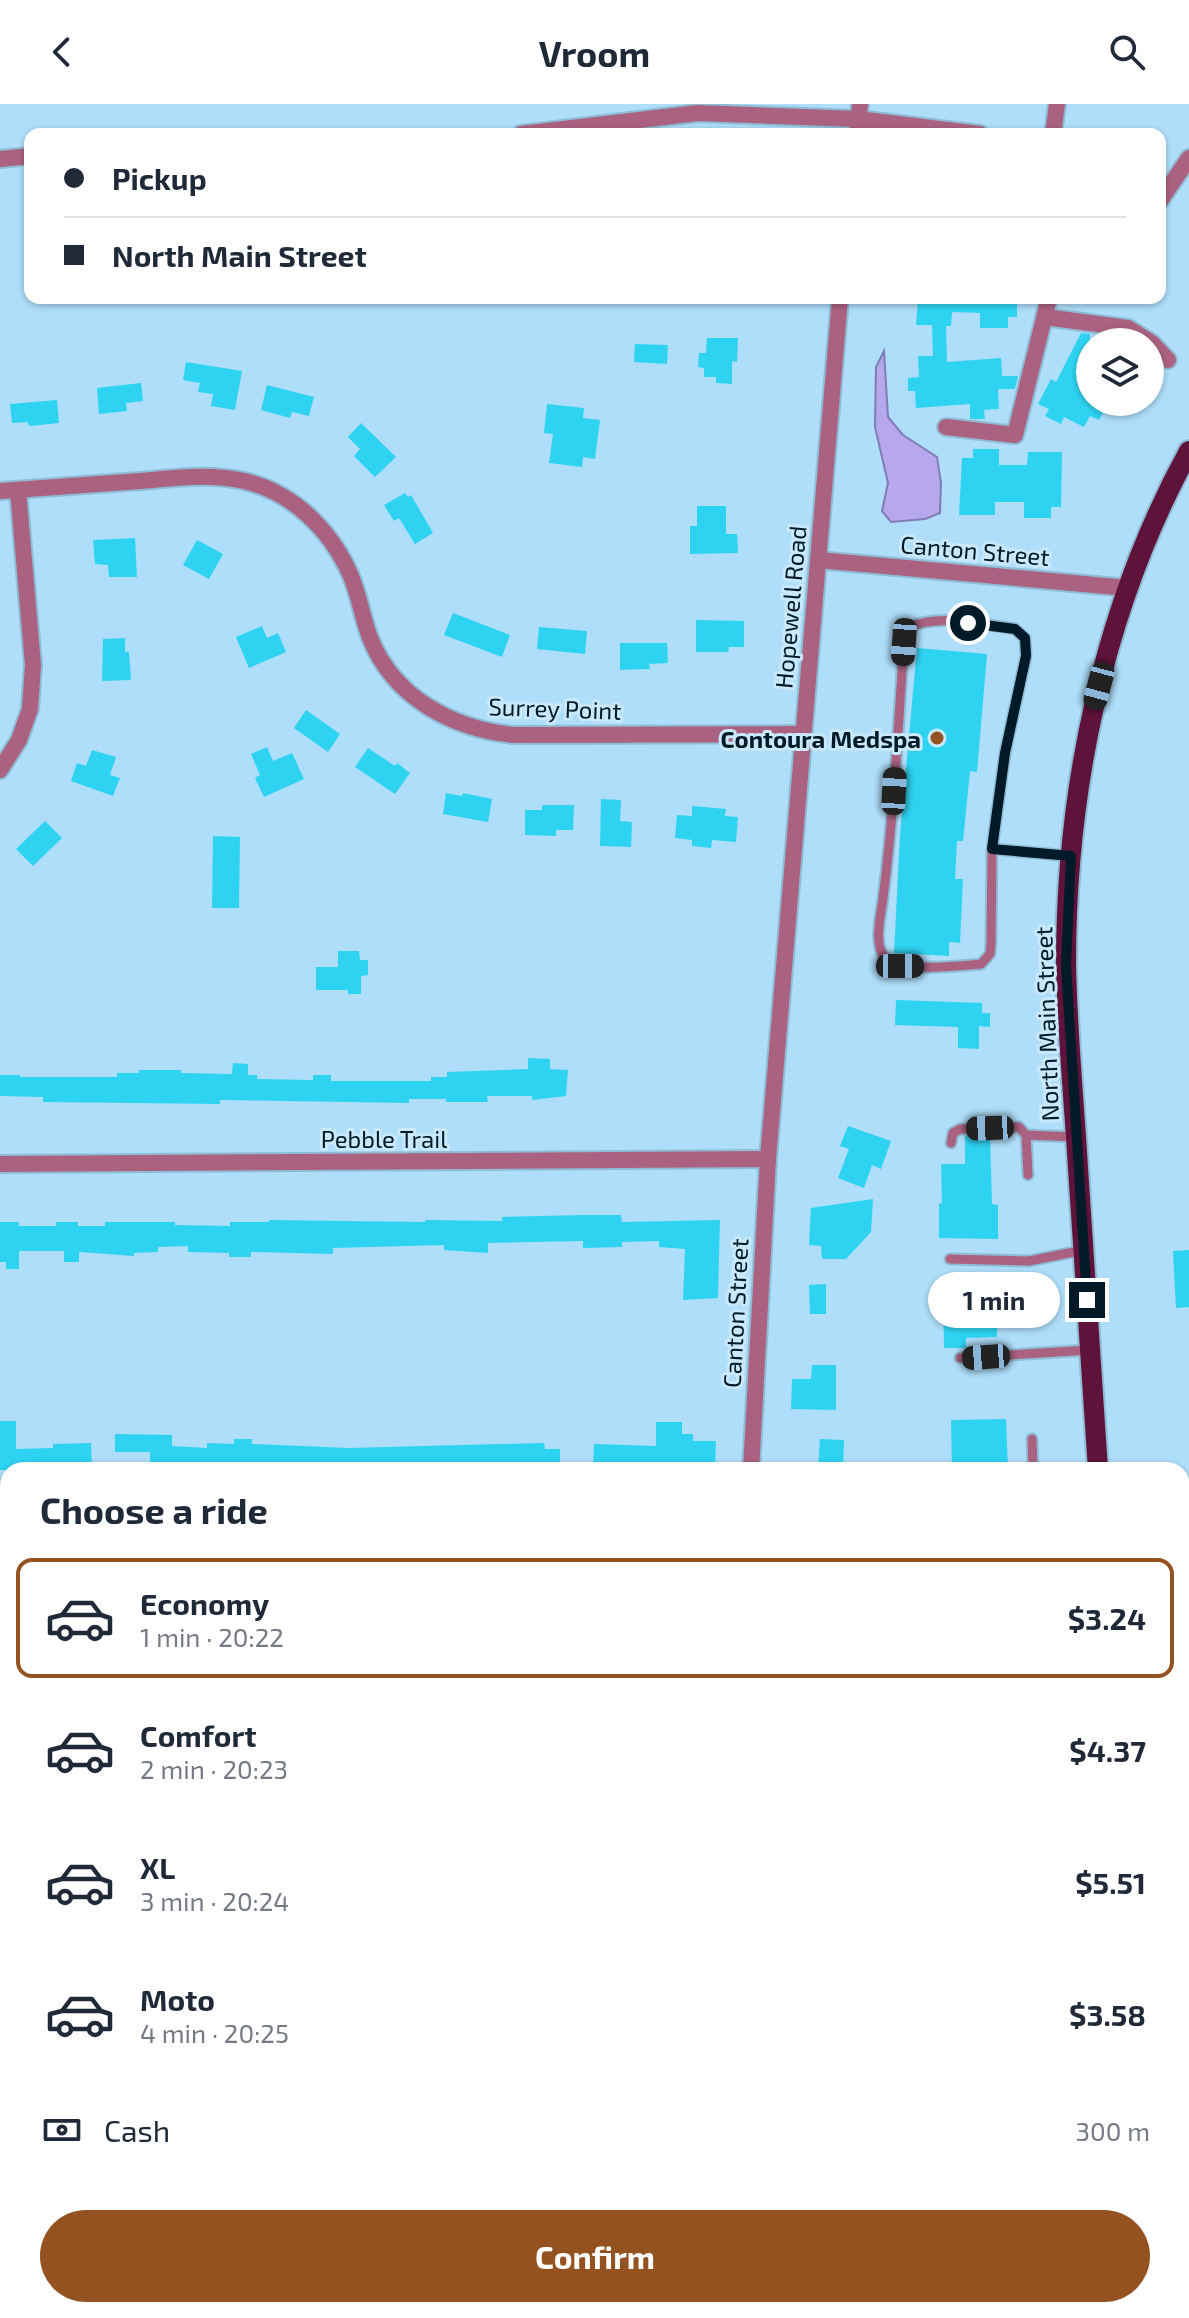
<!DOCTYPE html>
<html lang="en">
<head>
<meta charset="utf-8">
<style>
	body { margin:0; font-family:"Exo 2",sans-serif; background:#f2f2f3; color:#1f2937; height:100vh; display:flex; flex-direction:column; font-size:30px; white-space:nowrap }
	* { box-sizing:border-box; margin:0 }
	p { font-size:26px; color:#747a83 }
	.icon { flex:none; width:44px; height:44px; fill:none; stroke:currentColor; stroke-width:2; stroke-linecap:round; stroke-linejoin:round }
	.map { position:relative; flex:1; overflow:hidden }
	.details { position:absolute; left:0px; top:1358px; width:1190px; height:856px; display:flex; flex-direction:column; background:#fff; border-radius:24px 24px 0 0; box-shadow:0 2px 6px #0004 }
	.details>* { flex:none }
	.banner { position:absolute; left:24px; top:24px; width:1142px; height:176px; border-radius:16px; box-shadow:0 2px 6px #0004; display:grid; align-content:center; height:176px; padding:0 40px; background:#fff }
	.buttons { position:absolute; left:1076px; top:224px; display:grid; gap:16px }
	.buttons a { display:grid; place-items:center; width:88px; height:88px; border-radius:50%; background:#fff; box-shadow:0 2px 6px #0004; font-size:40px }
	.end { position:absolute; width:36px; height:36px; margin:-18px; border:10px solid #011a28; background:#fff; box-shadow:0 0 0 4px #fff }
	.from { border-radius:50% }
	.bubble { position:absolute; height:56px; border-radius:28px; background:#fff; box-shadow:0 2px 6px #0004; font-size:26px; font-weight:700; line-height:56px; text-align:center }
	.car { position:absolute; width:24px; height:48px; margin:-24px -12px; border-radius:10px; box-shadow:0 0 6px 2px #0007; background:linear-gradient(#222 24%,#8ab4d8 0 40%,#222 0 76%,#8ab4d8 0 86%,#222 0) }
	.banner b { display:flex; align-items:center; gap:28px; height:76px; font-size:30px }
	.banner b+b { border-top:2px solid #e0e1e3 }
	.banner i { width:20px; height:20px; background:#1f2937 }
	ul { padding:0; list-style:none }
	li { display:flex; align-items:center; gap:24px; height:120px; margin:0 16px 12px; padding:0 24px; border:4px solid transparent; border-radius:16px }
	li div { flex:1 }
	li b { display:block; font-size:30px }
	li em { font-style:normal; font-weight:700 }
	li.current { border-color:#945220 }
	li>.icon { width:72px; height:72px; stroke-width:1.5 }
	h2 { padding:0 40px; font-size:36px; line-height:96px }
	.pay { display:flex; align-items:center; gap:20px; height:88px; padding:0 40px; font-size:30px }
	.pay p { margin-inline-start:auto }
	.action { display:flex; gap:16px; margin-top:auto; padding:16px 40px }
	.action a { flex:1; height:92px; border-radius:48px; background:#945220; color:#fff; font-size:32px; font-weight:700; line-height:92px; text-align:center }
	header { display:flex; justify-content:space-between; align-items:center; height:104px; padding:0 40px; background:#fff; font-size:36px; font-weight:700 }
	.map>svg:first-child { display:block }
	.water { fill:#b7a7ed; stroke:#807db2; stroke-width:2 }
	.building { fill:#2fd3f2 }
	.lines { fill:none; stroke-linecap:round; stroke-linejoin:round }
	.service-casing { stroke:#8fbbd4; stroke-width:13 }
	.minor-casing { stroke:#8fbbd4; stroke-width:20 }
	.tertiary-casing { stroke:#8fbbd4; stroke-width:20 }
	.primary-casing { stroke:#8fbbd4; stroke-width:24 }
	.service { stroke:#ab6281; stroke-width:9 }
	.minor { stroke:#ab6281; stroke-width:16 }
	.tertiary { stroke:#ab6281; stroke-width:16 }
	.primary { stroke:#5f133a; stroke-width:20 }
	.route { stroke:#011a28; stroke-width:10 }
	.poi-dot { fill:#945220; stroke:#c9e8fb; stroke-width:3 }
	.labels { text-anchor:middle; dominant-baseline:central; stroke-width:6; stroke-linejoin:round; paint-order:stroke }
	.street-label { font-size:24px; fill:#011a28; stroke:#c9e8fb }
	.poi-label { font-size:24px; font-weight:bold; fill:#011a28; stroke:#c9e8fb; text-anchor:end }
</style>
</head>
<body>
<header><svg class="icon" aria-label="back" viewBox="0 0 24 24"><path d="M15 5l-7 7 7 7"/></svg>Vroom<svg class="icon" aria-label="search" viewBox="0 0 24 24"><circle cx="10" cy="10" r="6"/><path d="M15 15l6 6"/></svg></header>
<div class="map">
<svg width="1189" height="2214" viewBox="0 0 1189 2214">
	<rect width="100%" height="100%" fill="#aedefa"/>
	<path class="water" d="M884 247 888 313 903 331 937 353 941 379 940 409 925 415 891 418 882 407 888 379 875 323 876 263Z"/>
	<path class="building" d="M918 194H1017V213H1008V224H980V209L952 208 951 222H946L947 258 1001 254 1002 272H1018L1015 285H998L999 305 984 306 985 315H970V300L916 304 915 287H908V274L919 273 918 252H933L932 221H916Z
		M1081 229 1090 230V298L1106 303 1099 316 1090 312 1084 323 1064 313 1061 320 1045 312 1049 305 1038 300 1051 275 1056 278Z
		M707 234H738L737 258 732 257V280L716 279V273H704V264L698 263 699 249H706Z
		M635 240 668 241 667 260 634 258Z
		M186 258 242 267 235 306 211 302 213 290 198 288 200 279 183 276Z
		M141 279 143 297 126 299 127 307 99 310 97 284Z
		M267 281 314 293 309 312 292 308 290 314 261 306Z
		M57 296 59 319 29 322 28 318 12 319 10 300Z
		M547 300 584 304 583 314 600 316 595 355 583 353 582 363 549 359 553 330 544 329Z
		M361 319 396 353 375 373 354 352 360 345 348 333Z
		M973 345H999V361H1027L1028 348H1062L1061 403H1051V414H1024V398H995V411H959L962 354H973Z
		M405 389 408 393 411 391 433 429 415 440 399 414 394 417 384 401Z
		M697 402H726V430H737L738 449 690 450V422H697Z
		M135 434 137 473H109L108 461 95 460 93 436Z
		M197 436 223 450 209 475 183 461Z
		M453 509 510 531 502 553 444 531Z
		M696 516 744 517V543H729L728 548H696Z
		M262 522 267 534 278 529 286 548 249 564 236 533Z
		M539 523 587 527 585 550 537 545Z
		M125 534V548H129L131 576 102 577 103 535Z
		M620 539H667L668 559 649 560 650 565 620 566Z
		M917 544 987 550 977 668 970 667 963 737H957L955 775H963L960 839 949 838V852L894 849 900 731Z
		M306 606 340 630 328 648 294 624Z
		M267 643 273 657 292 649 304 675 264 693 255 674 260 671 251 650Z
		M368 644 395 662 397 659 410 669 395 690 355 663Z
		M92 646 116 653 110 671 120 674 113 692 71 677 77 659 86 662Z
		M446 689 462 692 463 689 492 695 488 718 443 710Z
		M601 695 621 696 620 717 632 718 631 743 600 742Z
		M542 701H574L573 726H556V732L525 731V706H542Z
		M692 702 726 705 725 712 738 713 736 738 712 736 711 744 692 742V736L675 734 677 711 692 712Z
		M45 717 62 734 33 762 16 745Z
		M213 732 240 733 239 804H212Z
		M338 847H359L360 856H368V871L361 872V890H348V886H316V863H338Z
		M896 896 982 899V909H990V923L979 922V945L958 944V923L895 921Z
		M528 954 550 955V965L568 966 566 992 532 996V992H487L488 998H446V995H409V999L220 996V1000L43 998V993L0 992V971H20V973H117V969H139V966H181V969L232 970 233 959 248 960V971H257V975L313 976V971H331V977H431V973H447V968L528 965Z
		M848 1022 891 1037 881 1065 872 1061 864 1084 838 1074 849 1045 840 1042Z
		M990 1031 992 1100 998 1101V1135L939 1134V1099L942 1100 941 1060H965V1032Z
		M873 1095 871 1128 846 1155H822L821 1142 809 1141 811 1104Z
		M583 1111H621L622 1118 720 1116 718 1194 683 1196 685 1145 659 1143V1137L622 1138V1143L583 1144V1137L488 1139V1149L444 1146V1141L333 1144V1150L251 1148V1153H229V1149L188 1148V1142L158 1143V1148L134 1149V1152L79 1148V1158H64V1147H19V1165H6V1158H0V1118H19V1122H56V1118H78V1122H105V1118H175V1121L230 1122V1118H269V1116L425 1118V1116L502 1117V1113Z
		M1189 1146V1203L1176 1204 1173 1147Z
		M998 1179 997 1233 966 1234V1244H944L943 1180Z
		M826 1180V1210H810L809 1181Z
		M812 1261H836V1306L791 1305 792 1275H811Z
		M1006 1315 1008 1366H952L951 1316Z
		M0 1317H16V1345L53 1344V1340L91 1339 92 1366H0Z
		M656 1318H682V1330H693V1337H716L715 1366H593L594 1340 656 1342Z
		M115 1330 172 1331V1342L207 1344V1339L234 1340V1335H252V1340L349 1344 544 1339 545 1345H560V1359L545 1360V1366H190V1362L150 1361V1348H115Z
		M820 1335 844 1336 843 1366H818Z"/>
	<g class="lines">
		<g class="service-casing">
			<path id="service" d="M992 745 1005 649 1026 552 1025 534 1015 525C982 520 940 510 909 523L904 538C898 624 894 709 883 794 881 811 873 840 885 854 899 869 960 862 981 860L990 850 991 839 992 745 1071 752
				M1026 1031 1075 1033
				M951 1039 953 1029 960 1025 1019 1023 1026 1031 1028 1071
				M950 1155 1029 1157 1084 1146
				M960 1254 1090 1246
				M1032 1335 1033 1366
				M1182 1964 1189 1968
				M1182 2130 1189 2133
				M294 2206 295 2214"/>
		</g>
		<g class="minor-casing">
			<path id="minor" d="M521 30 698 9 858 15 980 30
				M1053 30 1057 0
				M0 55 30 52
				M1160 97 1189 54
				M1045 213 1128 224 1152 239 1168 256
				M946 323 1015 331 1049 194
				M0 387C47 384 93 380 140 377 175 374 209 369 244 377 292 388 330 425 350 470 359 490 362 513 370 534 394 594 453 625 514 631L803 630
				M0 666 19 636 30 605 33 561 18 386
				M0 1060 768 1055
				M0 1427 8 1428
				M0 1742H8
				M0 2172 8 2161"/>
		</g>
		<g class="tertiary-casing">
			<path id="tertiary" d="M857 30 860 0
				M818 456 1128 484
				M751 1366 768 1055 840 194
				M0 2211 4 2214
				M678 2214 680 2206"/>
		</g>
		<g class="primary-casing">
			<path id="primary" d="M1098 1366C1091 1265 1085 1165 1078 1064 1074 996 1067 927 1066 859 1066 683 1104 502 1189 347
				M1159 2206 1160 2214"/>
		</g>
		<use href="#service" class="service"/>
		<use href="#minor" class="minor"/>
		<use href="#tertiary" class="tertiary"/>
		<use href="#primary" class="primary"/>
	</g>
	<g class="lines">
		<path class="route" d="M968 519 1015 525 1025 534 1026 552 1005 649 992 745 1071 752 1066 861 1087 1196"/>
	</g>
	<circle class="poi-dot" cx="937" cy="634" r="8"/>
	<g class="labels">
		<g class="street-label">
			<text transform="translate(975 446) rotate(5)">Canton Street</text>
			<text transform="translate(790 503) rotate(-85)">Hopewell Road</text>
			<text transform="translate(555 604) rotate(2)">Surrey Point</text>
			<text transform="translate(1046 920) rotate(-92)">North Main Street</text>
			<text x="384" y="1034">Pebble Trail</text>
			<text transform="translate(735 1209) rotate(-87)">Canton Street</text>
		</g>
		<g class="poi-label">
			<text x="921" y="634">Contoura Medspa</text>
		</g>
	</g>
</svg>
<div class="buttons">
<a><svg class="icon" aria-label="layers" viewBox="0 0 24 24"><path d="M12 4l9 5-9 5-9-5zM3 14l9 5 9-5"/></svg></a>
</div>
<i class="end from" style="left:968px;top:519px"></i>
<i class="end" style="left:1087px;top:1196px"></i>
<div class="bubble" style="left:928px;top:1168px;width:132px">1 min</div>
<i class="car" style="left:904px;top:538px;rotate:184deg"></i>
<i class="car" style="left:1099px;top:582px;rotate:195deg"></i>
<i class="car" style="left:894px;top:687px;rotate:3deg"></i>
<i class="car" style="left:900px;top:862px;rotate:90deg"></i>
<i class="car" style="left:990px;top:1024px;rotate:268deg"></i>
<i class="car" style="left:986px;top:1253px;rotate:266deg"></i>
<div class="banner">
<b><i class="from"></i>Pickup</b>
<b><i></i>North Main Street</b>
</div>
<section class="details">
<h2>Choose a ride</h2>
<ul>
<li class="current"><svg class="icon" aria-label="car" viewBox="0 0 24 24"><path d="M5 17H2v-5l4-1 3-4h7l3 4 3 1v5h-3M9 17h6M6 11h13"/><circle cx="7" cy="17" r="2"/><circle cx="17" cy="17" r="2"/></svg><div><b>Economy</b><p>1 min · 20:22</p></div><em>$3.24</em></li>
<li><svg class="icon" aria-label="car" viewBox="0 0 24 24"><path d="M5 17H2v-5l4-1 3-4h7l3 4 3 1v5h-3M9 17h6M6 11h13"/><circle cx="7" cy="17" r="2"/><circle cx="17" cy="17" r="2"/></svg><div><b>Comfort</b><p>2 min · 20:23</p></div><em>$4.37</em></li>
<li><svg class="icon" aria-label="car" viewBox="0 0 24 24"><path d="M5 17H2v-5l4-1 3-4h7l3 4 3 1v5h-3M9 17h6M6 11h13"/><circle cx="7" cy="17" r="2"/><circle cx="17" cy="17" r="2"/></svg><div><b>XL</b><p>3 min · 20:24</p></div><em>$5.51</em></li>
<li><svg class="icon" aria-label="car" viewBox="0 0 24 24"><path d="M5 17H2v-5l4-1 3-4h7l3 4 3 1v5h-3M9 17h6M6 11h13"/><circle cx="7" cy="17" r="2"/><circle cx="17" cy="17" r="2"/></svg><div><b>Moto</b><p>4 min · 20:25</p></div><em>$3.58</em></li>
</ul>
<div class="pay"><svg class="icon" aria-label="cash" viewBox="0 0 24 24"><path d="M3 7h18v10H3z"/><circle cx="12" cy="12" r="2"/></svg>Cash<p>300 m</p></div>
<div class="action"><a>Confirm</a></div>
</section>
</div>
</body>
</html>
